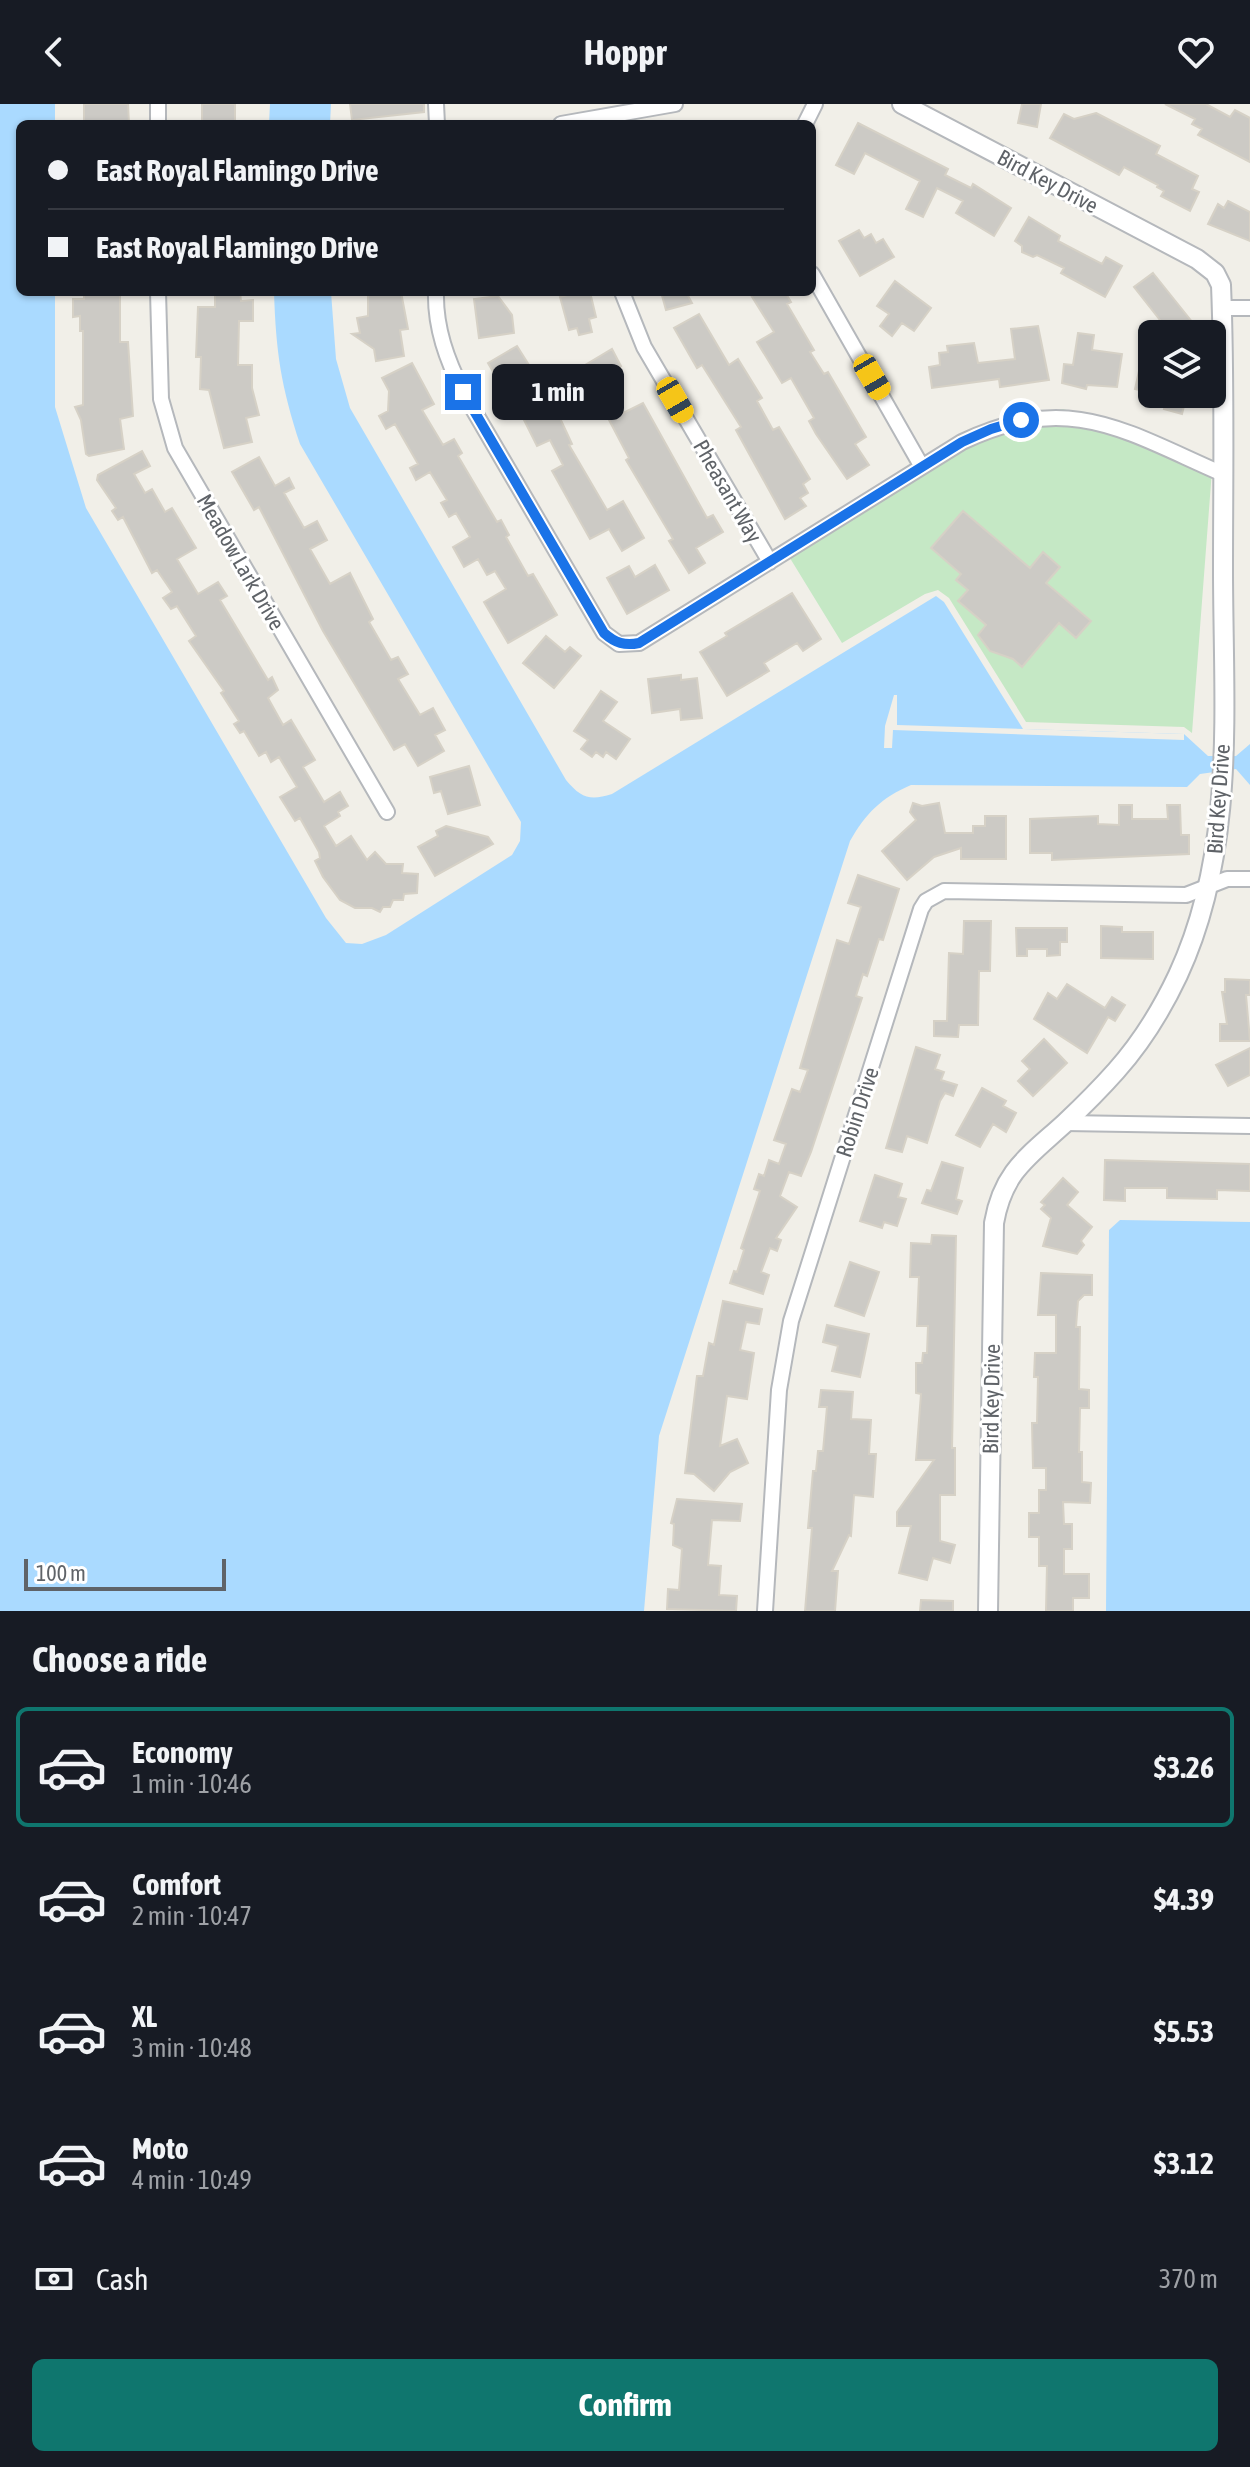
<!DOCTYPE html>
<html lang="en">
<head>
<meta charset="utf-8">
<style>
	body { margin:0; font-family:"Asap Condensed",sans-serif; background:#242831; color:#f1f3f6; height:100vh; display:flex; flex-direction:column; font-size:30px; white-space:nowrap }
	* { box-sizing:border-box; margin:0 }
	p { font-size:26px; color:#9ea1a6 }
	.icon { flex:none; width:44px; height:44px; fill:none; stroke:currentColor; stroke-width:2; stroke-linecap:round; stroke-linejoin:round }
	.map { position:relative; height:1507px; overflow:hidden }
	.drawer { display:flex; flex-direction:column; background:#171b24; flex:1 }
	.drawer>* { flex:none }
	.guide { position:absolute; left:16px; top:16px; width:800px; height:176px; border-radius:12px; box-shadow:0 2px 6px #0004; display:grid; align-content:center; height:176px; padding:0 32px; background:#171b24 }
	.fabs { position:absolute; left:1138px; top:216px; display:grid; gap:16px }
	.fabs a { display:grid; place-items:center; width:88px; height:88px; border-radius:12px; background:#171b24; box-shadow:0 2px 6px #0004; font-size:40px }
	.scale { position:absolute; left:24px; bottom:20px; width:202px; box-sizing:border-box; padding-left:8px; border:4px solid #5f6368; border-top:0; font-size:22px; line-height:28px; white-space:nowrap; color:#5f6368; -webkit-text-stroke:6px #fff; paint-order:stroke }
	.end { position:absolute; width:36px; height:36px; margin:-18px; border:10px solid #1a73e8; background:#fff; box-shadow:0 0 0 4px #fff }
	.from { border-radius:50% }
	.bubble { position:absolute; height:56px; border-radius:12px; background:#171b24; box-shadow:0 2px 6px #0004; font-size:26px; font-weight:700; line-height:56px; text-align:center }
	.car { position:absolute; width:24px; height:48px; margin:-24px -12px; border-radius:10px; box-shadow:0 0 6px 2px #0007; background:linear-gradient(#f5c518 24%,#345 0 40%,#f5c518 0 76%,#345 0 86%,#f5c518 0) }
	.guide b { display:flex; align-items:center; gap:28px; height:76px; font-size:30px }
	.guide b+b { border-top:2px solid #363941 }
	.guide i { width:20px; height:20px; background:#f1f3f6 }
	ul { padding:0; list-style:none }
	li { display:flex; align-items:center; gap:24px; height:120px; margin:0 16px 12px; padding:0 16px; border:4px solid transparent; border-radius:12px }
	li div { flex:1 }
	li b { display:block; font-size:30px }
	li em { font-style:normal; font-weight:700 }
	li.selected { border-color:#0f766e }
	li>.icon { width:72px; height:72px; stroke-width:1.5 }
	h2 { padding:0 32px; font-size:36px; line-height:96px }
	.pay { display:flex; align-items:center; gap:20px; height:88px; padding:0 32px; font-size:30px }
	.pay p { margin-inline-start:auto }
	.action { display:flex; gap:16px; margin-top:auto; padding:16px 32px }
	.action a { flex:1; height:92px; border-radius:12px; background:#0f766e; color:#fff; font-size:32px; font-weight:700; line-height:92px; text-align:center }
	header { display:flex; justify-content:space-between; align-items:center; height:104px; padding:0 32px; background:#171b24; font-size:36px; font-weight:700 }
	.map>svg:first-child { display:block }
	.green { fill:#c5e8c5 }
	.water { fill:#aadaff }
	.pier { fill:#f1efe8 }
	.building { fill:#cccac5; stroke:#d6d1c6; stroke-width:2 }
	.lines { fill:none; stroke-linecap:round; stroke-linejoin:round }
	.minor-casing { stroke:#b5b8bc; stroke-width:18 }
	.tertiary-casing { stroke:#b5b8bc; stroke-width:22 }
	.minor { stroke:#fff; stroke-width:14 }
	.tertiary { stroke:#fff; stroke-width:18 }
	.route { stroke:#1a73e8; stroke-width:10 }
	.labels { text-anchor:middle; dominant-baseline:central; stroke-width:6; stroke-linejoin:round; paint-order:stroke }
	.street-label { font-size:22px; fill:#5f6368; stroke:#fff }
</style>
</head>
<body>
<header><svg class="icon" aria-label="back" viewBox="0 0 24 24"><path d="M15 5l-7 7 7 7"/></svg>Hoppr<svg class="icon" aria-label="heart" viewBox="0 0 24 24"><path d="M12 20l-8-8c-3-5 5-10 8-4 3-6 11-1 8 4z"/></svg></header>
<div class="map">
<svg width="1250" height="1507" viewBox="0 0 1250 1507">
	<rect width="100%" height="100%" fill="#f1efe8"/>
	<path class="green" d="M1063 305 1154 333 1212 366 1192 629 1184 623 1026 618 949 494 938 486 925 490 842 539 785 446 910 372 1019 314Z"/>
	<path class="water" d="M0 0H55V20H20V188H55V303L86 404 326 814 346 839 362 840 386 831 512 751 520 737 521 718 300 340C281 282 276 249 274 188H331L336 255 350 304 566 676C581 694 590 697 612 690L936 492 944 498 1023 625 1184 630 1208 652H1236L1250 640V681L1236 665 1200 670 1187 683 911 681C881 694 866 709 850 737L659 1332 644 1507H0Z
		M270 0H331L330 20H269Z
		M1120 1116 1250 1118V1507H1106L1109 1126Z"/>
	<path class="pier" d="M894 591H897V621L1184 630V636L893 626 892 644H884L885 622Z"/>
	<path class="building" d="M84 0H128L129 20H84Z
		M202 0H235V20H202Z
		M350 0H424V8L352 16Z
		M1022 0H1041L1037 23 1018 19Z
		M1165 0H1206L1230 13 1235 6 1250 14V58L1198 31 1202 25 1192 20 1195 15Z
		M1096 9 1160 42 1156 50 1198 72 1192 85 1199 88 1190 107 1161 92 1164 87 1157 83 1158 81 1124 63 1119 71 1050 34 1064 10 1074 15Z
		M858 19 948 65 945 71 971 84 973 80 1011 104 994 132 956 109 963 97 937 84 923 113 906 105 920 77 865 49 854 70 836 61Z
		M1228 97 1250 108V137L1208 120 1218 100 1224 104Z
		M1029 113 1060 132 1058 137 1102 160 1106 153 1122 162 1105 193 1061 169 1064 164 1037 151 1033 153 1022 148V142L1015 137Z
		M859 126 864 134 871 130 876 139 883 135 894 153 860 172 839 137Z
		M1153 169 1197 224 1189 230H1171L1134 183Z
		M895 177 931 204 914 227 902 219 892 232 880 222 889 210 877 202Z
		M84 188H120V238H128L133 312 120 315 124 345 89 352 86 350 81 316 75 303 83 301V227H80V212L73 213V195H84Z
		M215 188H240L241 197 253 196V217H239L238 261H252V284L259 311 246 314 252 338 224 344 209 286 200 285 201 253H196L198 203H215Z
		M368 188H401L408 225 400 226 404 252 376 257 374 245 352 230 360 229 357 214 368 212Z
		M579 188H590L596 213 589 215 592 228 579 231 577 224 569 226 560 193Z
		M661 188H686L692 199 666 206Z
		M749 188H785L791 198 787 200 814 246 810 248 824 270 828 268 866 333 855 340 869 361 847 375 816 330 809 317 814 314 791 274 782 279 757 238 774 228Z
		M498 192 512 211 514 229 479 234 474 195Z
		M699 210 729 261 738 255 762 294 757 297 773 326 779 323 810 375 803 380 808 389 800 394 806 402 785 415 736 326 741 323 702 261 697 264 674 224Z
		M1038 222 1049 276 1000 283 999 275 932 284 929 263 940 261 939 249 948 248 947 242 974 239 978 259 1015 255 1011 225Z
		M1078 229 1094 231 1092 246 1122 250 1117 283 1087 281 1086 285 1062 279 1064 260 1073 261Z
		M517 242 553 299 572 340 569 341 607 406 623 397 644 434 622 447 609 425 590 435 552 367 563 361 550 336 537 342 516 300 513 302 488 259Z
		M612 245 621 262 605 271 616 290 590 306 575 280 581 276 575 267Z
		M1141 258 1152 261V289L1135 285Z
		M412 259 434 300 422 306 443 341 454 335 462 349 458 352 497 418 501 416 509 431 506 433 528 472 533 470 557 511 508 539 484 498 506 485 495 467 487 471 478 455 464 463 453 443 470 433 456 409 449 413 441 399 447 396 430 368 416 376 410 364 418 360 395 320 386 325 379 312 388 307 389 287 382 274Z
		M1168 290H1187L1182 310 1164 305Z
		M643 299 707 414 713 411 723 428 696 444 705 459 689 469 669 437 673 435 626 356 629 354 609 316Z
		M142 347 150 362 134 370 145 389 152 385 165 408 172 404 196 444 177 455 198 490 218 478 227 492 220 496 268 576 272 573 278 586 268 594 283 621 291 616 315 656 303 663 324 698 340 688 348 702 338 708 340 712 324 722 336 742 351 732 367 756 375 748 386 760H403L402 769 418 770 417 789 404 790 403 796H393L390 803H383L380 808 372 804H355L340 796 323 773 315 757 320 754 319 748 300 714 295 717 280 693 297 683 279 653 271 658 266 648 259 652 244 627 240 629 234 620 239 617 221 589 224 587 189 537 196 532 177 502 171 505 163 494 172 488 157 466 152 469 123 413 118 416 112 407 116 404 97 376 98 371Z
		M259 353 275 382 289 374 294 384 284 389 304 424 317 417 327 436 310 445 330 480 350 469 373 515 369 518 391 556 398 553 408 570 398 575 420 611 433 604 445 626 435 631 444 647 418 662 405 640 394 646 323 527 259 403 254 406 232 368Z
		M963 407 1030 464 1043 448 1060 463 1046 479 1091 517 1076 534 1059 519 1022 563 1013 555 990 547 978 531 986 521 958 497 968 486 956 476 961 470 931 444Z
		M655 461 669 486 627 510 607 474 629 462 635 473Z
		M792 489 821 535 803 547 797 539 764 559 769 567 727 592 700 548 727 532 725 529Z
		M546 532 565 548 570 543 581 552 554 584 523 559Z
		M681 571V576L697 574 702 614 681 616 680 605 652 609 648 575Z
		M601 587 617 598 603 617 630 635 616 655 606 648 603 653 596 648 592 653 581 645 588 636 574 627Z
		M469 662 480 701 448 710 441 687 434 689 430 673Z
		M913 699 922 702 939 699 945 729H973V722H985V712H1006V755H961V744L934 753 907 776 882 747 916 716 910 708Z
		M1119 701H1132V715H1168L1167 701H1180L1181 731H1189V750L1052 756V749H1030V715L1098 712V720L1119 721Z
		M446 722 488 733 493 740 435 772 418 743 438 732 436 727Z
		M858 771 899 785 883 836 879 835 867 872 863 870 856 892 862 894 811 1048 801 1072 789 1068 780 1092 797 1103 776 1134 781 1136 777 1147 770 1144 761 1168 769 1171 763 1190 730 1179 734 1167 737 1168 744 1146 741 1144 760 1087 754 1085 759 1070 764 1072 769 1056 779 1060 786 1040 774 1036 792 985 800 988 808 966 800 964 837 836 849 840 861 803 848 799Z
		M964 817H991L990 867H979L978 921H959L958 933 934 932V917H947L949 849 963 850Z
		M1101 822 1122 823V828H1153V855L1101 854Z
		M1016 824H1067V838H1060V851L1047 852V845H1027V852H1017Z
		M1225 875 1250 876V891H1246L1250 937H1220V920H1227L1222 888H1225Z
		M1067 880 1105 904 1112 893 1125 901 1115 917 1108 913 1087 949 1034 915 1048 889 1057 895Z
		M1044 935 1067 959 1033 992 1018 977 1030 965 1022 957Z
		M916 943 940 951 935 965 944 968 941 976 957 981 953 992 945 989 940 997 927 1039 907 1032 902 1048 886 1044Z
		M1250 944V971L1228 982 1216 961Z
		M982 984 1006 997 1003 1002 1016 1009 1006 1028 993 1020 980 1043 956 1031Z
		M1105 1056 1250 1060V1087L1217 1086V1095L1167 1094V1084H1125V1097L1104 1096Z
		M942 1058 963 1064 956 1095 962 1097 957 1110 922 1099 927 1086 931 1087Z
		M875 1071 902 1080 898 1093 906 1095 897 1122 884 1118 882 1124 860 1117Z
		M1063 1074 1078 1088 1067 1101 1092 1123 1081 1137 1084 1141 1077 1150 1043 1142 1051 1114 1041 1105 1045 1101 1041 1098Z
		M932 1131 956 1132 952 1344H955V1391H940V1437L955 1441 950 1459 933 1454 927 1476 899 1469 911 1422H897V1408L934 1356H916L921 1290 916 1289V1259H922L923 1249H927L928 1222H917L919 1173H910L911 1139 931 1140Z
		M850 1158 879 1168 864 1212 835 1202Z
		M1041 1169 1092 1171V1191H1084L1078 1197 1076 1223H1080L1079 1285 1089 1286V1304H1080L1079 1348H1082V1378L1091 1379 1090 1399 1063 1398 1064 1420H1072V1445H1064V1470H1089V1494H1073V1507H1046L1047 1462H1039V1433H1029V1409H1039V1386H1046V1364H1033L1032 1319H1037L1038 1273H1034L1035 1249H1056V1211H1038Z
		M723 1197 762 1205 759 1220 746 1218 740 1246 754 1249 747 1295 727 1292 720 1342 737 1335 748 1359 730 1368 714 1387 694 1370 685 1369 697 1272H703L709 1239 714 1241Z
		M827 1221 869 1230 860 1273 832 1267 838 1242 823 1238Z
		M821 1286 853 1288 851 1315 871 1316 869 1350H876L873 1393 854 1391 851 1432 849 1431 832 1467H838L835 1507H805L812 1424H808L813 1367H816L818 1347H823L827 1303H819Z
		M677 1395 742 1400 740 1417 712 1416 708 1461 721 1462 719 1491 737 1492 736 1507 667 1505 668 1485 679 1486 682 1445 673 1441 674 1420 671 1419Z
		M921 1496 953 1497V1507H920Z"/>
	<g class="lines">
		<g class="minor-casing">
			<path id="minor" d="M436 0 437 20
				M158 20V0
				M561 20 675 0
				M805 20 815 0
				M812 170 922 363
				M158 188 161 295 175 344 387 708
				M436 188C435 224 447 256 463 288L604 529 619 540 639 539 962 338C1070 287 1124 327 1223 370
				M622 188 644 243 770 458
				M1222 204H1250
				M1065 1019 1250 1022
				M765 1507 779 1286 791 1217 921 805 926 797 944 787 1186 791 1227 775H1250"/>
		</g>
		<g class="tertiary-casing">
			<path id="tertiary" d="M902 0 1197 155 1215 169 1221 181C1225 276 1223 371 1223 465 1223 602 1237 744 1178 871 1162 905 1141 939 1116 967 1100 985 1083 1002 1065 1019 1029 1052 1003 1067 994 1119L988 1507"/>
		</g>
		<use href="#minor" class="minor"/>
		<use href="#tertiary" class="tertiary"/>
	</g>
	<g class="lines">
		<path class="route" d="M463 288 604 529C615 539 625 542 639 539L962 338 991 325 1021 316"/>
	</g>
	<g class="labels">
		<g class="street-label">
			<text transform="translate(1048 77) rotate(28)">Bird Key Drive</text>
			<text transform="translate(728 387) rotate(60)">Pheasant Way</text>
			<text transform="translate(241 458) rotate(60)">Meadow Lark Drive</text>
			<text transform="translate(1218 695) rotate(-86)">Bird Key Drive</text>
			<text transform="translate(857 1008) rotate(-72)">Robin Drive</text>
			<text transform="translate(991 1295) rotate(-89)">Bird Key Drive</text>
		</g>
	</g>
</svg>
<div class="fabs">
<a><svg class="icon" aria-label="layers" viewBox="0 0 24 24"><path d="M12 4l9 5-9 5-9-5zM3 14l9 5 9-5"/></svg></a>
</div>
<div class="scale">100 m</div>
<i class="end from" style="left:1021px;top:316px"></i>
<i class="end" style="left:463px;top:288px"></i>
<div class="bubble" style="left:492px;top:260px;width:132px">1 min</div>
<i class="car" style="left:872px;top:273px;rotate:150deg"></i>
<i class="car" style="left:675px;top:296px;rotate:150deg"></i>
<div class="guide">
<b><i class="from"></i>East Royal Flamingo Drive</b>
<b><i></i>East Royal Flamingo Drive</b>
</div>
</div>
<section class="drawer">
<h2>Choose a ride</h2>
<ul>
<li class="selected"><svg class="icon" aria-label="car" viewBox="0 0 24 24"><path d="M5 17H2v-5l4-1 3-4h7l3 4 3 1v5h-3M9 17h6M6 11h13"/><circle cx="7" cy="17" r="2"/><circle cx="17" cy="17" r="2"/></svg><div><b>Economy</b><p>1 min · 10:46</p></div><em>$3.26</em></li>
<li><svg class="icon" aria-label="car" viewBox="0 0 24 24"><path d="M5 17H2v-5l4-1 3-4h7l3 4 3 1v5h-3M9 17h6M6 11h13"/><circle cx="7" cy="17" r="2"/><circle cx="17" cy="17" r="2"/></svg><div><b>Comfort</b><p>2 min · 10:47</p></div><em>$4.39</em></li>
<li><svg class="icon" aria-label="car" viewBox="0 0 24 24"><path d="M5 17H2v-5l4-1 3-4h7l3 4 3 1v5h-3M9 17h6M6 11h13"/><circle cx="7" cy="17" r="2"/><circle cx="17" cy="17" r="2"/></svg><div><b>XL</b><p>3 min · 10:48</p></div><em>$5.53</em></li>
<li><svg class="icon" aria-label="car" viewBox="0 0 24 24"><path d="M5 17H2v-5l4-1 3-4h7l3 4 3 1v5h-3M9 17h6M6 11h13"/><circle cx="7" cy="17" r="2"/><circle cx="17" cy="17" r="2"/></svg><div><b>Moto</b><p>4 min · 10:49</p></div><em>$3.12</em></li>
</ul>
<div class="pay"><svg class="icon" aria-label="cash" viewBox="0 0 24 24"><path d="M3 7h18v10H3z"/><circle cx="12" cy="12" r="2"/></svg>Cash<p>370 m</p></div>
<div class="action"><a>Confirm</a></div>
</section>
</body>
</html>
